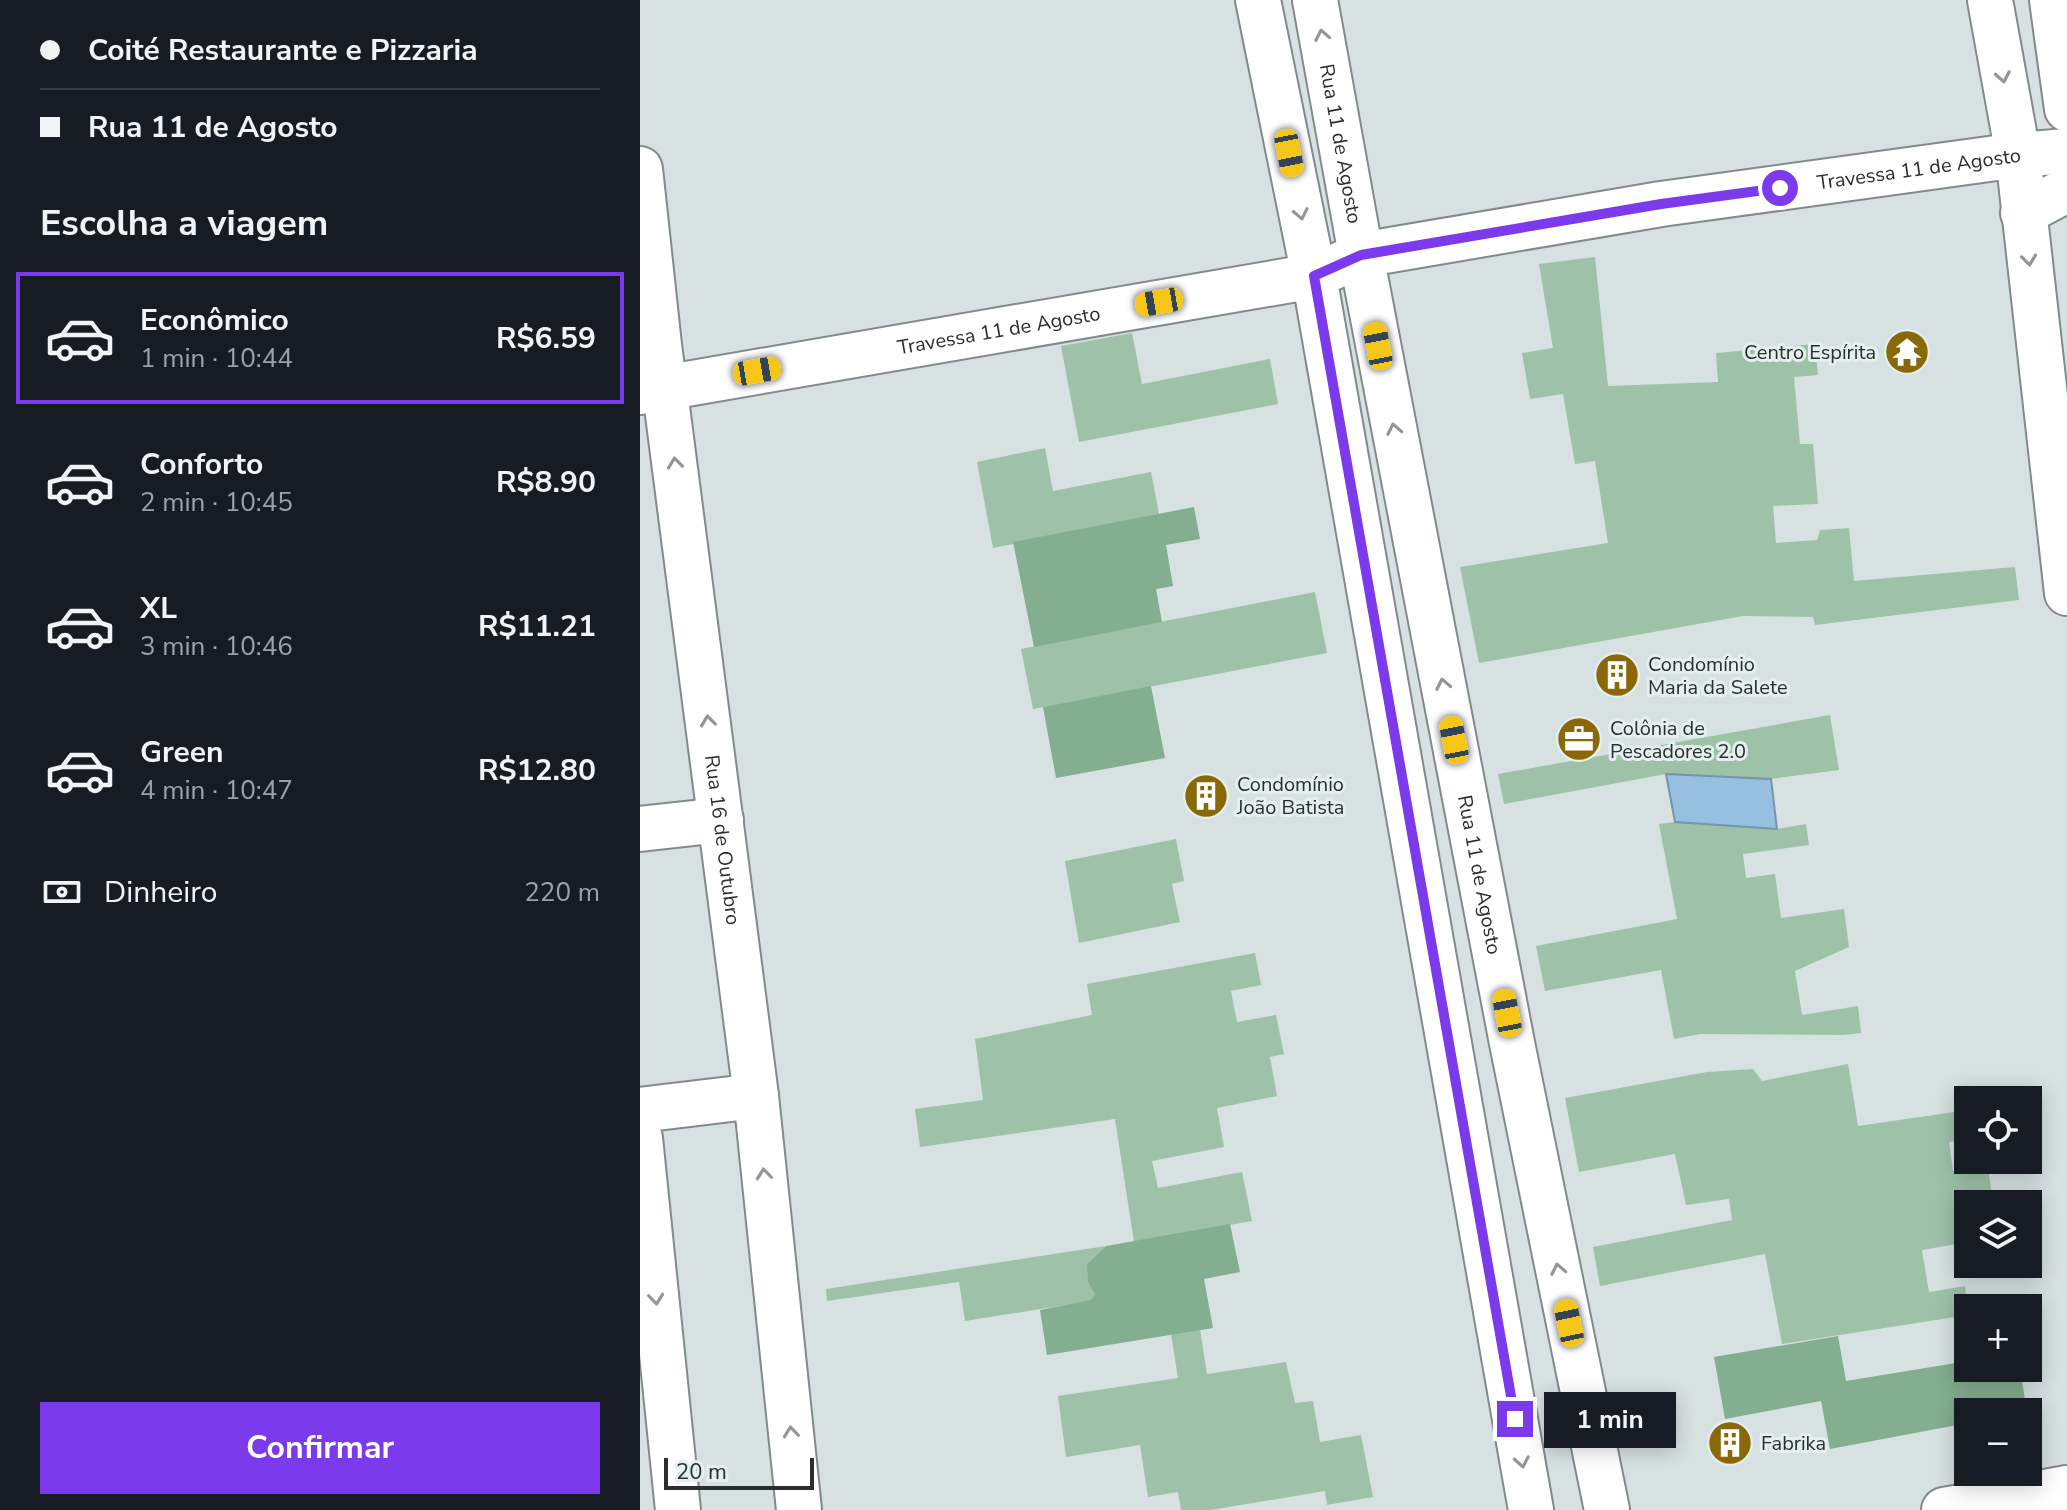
<!DOCTYPE html>
<html lang="pt">
<head>
<meta charset="utf-8">
<style>
	body { margin:0; font-family:"Nunito Sans",sans-serif; background:#20242c; color:#f1f3f6; height:100vh; display:flex; flex-direction:column; font-size:30px; white-space:nowrap }
	* { box-sizing:border-box; margin:0 }
	p { font-size:26px; color:#9ea1a6 }
	.icon { flex:none; width:44px; height:44px; fill:none; stroke:currentColor; stroke-width:2; stroke-linecap:round; stroke-linejoin:round }
	.map { position:relative; flex:1; overflow:hidden }
	.drawer { display:flex; flex-direction:column; background:#171b24; width:640px }
	.drawer>* { flex:none }
	.banner { display:grid; align-content:center; height:176px; padding:0 40px; background:#171b24 }
	.fabs { position:absolute; left:1314px; top:1086px; display:grid; gap:16px }
	.fabs a { display:grid; place-items:center; width:88px; height:88px; border-radius:0px; background:#171b24; box-shadow:0 4px 20px #0003; font-size:40px }
	.scale { position:absolute; left:24px; bottom:20px; width:150px; box-sizing:border-box; padding-left:8px; border:4px solid #2a2e2e; border-top:0; font-size:22px; line-height:28px; white-space:nowrap; color:#2a2e2e; -webkit-text-stroke:6px #e4efef; paint-order:stroke }
	.end { position:absolute; width:36px; height:36px; margin:-18px; border:10px solid #7c3aed; background:#fff; box-shadow:0 0 0 4px #fff }
	.from { border-radius:50% }
	.bubble { position:absolute; height:56px; border-radius:0px; background:#171b24; box-shadow:0 4px 20px #0003; font-size:26px; font-weight:700; line-height:56px; text-align:center }
	.car { position:absolute; width:24px; height:48px; margin:-24px -12px; border-radius:10px; box-shadow:0 0 6px 2px #0007; background:linear-gradient(#f5c518 24%,#345 0 40%,#f5c518 0 76%,#345 0 86%,#f5c518 0) }
	.banner b { display:flex; align-items:center; gap:28px; height:76px; font-size:30px }
	.banner b+b { border-top:2px solid #363941 }
	.banner i { width:20px; height:20px; background:#f1f3f6 }
	ul { padding:0; list-style:none }
	li { display:flex; align-items:center; gap:24px; height:132px; margin:0 16px 12px; padding:0 24px; border:4px solid transparent; border-radius:0px }
	li div { flex:1 }
	li b { display:block; font-size:30px }
	li em { font-style:normal; font-weight:700 }
	li.active { border-color:#7c3aed }
	li>.icon { width:72px; height:72px; stroke-width:1.5 }
	h2 { padding:0 40px; font-size:36px; line-height:96px }
	.pay { display:flex; align-items:center; gap:20px; height:88px; padding:0 40px; font-size:30px }
	.pay p { margin-inline-start:auto }
	.primary-button { display:flex; gap:16px; margin-top:auto; padding:16px 40px }
	.primary-button a { flex:1; height:92px; border-radius:0px; background:#7c3aed; color:#fff; font-size:32px; font-weight:700; line-height:92px; text-align:center }
	main { display:flex; flex:1; min-height:0 }
	.map>svg:first-child { display:block }
	.green { fill:#9dc2a8 }
	.forest { fill:#83ae90 }
	.water { fill:#97bfe0; stroke:#7694ab; stroke-width:2 }
	.lines { fill:none; stroke-linecap:round; stroke-linejoin:round }
	.street-casing { stroke:#828b8b; stroke-width:48 }
	.secondary-casing { stroke:#828b8b; stroke-width:48 }
	.street { stroke:#fff; stroke-width:44 }
	.secondary { stroke:#fff; stroke-width:44 }
	.oneway { stroke:#949696 }
	.route { stroke:#7c3aed; stroke-width:10 }
	.labels { text-anchor:middle; dominant-baseline:central; stroke-width:6; stroke-linejoin:round; paint-order:stroke }
	.street-label { font-size:20px; fill:#2a2e2e; stroke:#e4efef }
	.poi-label { font-size:20px; fill:#2a2e2e; stroke:#e4efef; text-anchor:start }
</style>
</head>
<body>
<main>
<section class="drawer">
<div class="banner">
<b><i class="from"></i>Coité Restaurante e Pizzaria</b>
<b><i></i>Rua 11 de Agosto</b>
</div>
<h2>Escolha a viagem</h2>
<ul>
<li class="active"><svg class="icon" aria-label="car" viewBox="0 0 24 24"><path d="M5 17H2v-5l4-1 3-4h7l3 4 3 1v5h-3M9 17h6M6 11h13"/><circle cx="7" cy="17" r="2"/><circle cx="17" cy="17" r="2"/></svg><div><b>Econômico</b><p>1 min · 10:44</p></div><em>R$6.59</em></li>
<li><svg class="icon" aria-label="car" viewBox="0 0 24 24"><path d="M5 17H2v-5l4-1 3-4h7l3 4 3 1v5h-3M9 17h6M6 11h13"/><circle cx="7" cy="17" r="2"/><circle cx="17" cy="17" r="2"/></svg><div><b>Conforto</b><p>2 min · 10:45</p></div><em>R$8.90</em></li>
<li><svg class="icon" aria-label="car" viewBox="0 0 24 24"><path d="M5 17H2v-5l4-1 3-4h7l3 4 3 1v5h-3M9 17h6M6 11h13"/><circle cx="7" cy="17" r="2"/><circle cx="17" cy="17" r="2"/></svg><div><b>XL</b><p>3 min · 10:46</p></div><em>R$11.21</em></li>
<li><svg class="icon" aria-label="car" viewBox="0 0 24 24"><path d="M5 17H2v-5l4-1 3-4h7l3 4 3 1v5h-3M9 17h6M6 11h13"/><circle cx="7" cy="17" r="2"/><circle cx="17" cy="17" r="2"/></svg><div><b>Green</b><p>4 min · 10:47</p></div><em>R$12.80</em></li>
</ul>
<div class="pay"><svg class="icon" aria-label="cash" viewBox="0 0 24 24"><path d="M3 7h18v10H3z"/><circle cx="12" cy="12" r="2"/></svg>Dinheiro<p>220 m</p></div>
<div class="primary-button"><a>Confirmar</a></div>
</section>
<div class="map">
<svg width="1427" height="1510" viewBox="0 0 1427 1510">
	<rect width="100%" height="100%" fill="#d7e1e2"/>
	<path class="green" d="M955 257 968 386 1078 382 1076 353 1175 344 1178 375 1154 377 1160 444H1173L1178 504 1133 506 1136 543 1177 540 1180 530 1209 528 1214 581 1375 567 1379 600 1175 625 1173 617 1103 616 839 663 820 567 968 543 955 461 935 464 923 394 890 399 882 353 913 348 899 264Z
		M492 333 502 384 630 359 638 404 439 442 421 346Z
		M405 448 413 491 511 472 519 514 353 548 337 462Z
		M675 592 687 653 393 709 381 649Z
		M1190 715 1199 770 1131 779 1026 774 864 804 858 774Z
		M1035 822 1137 829 1166 824 1169 845 1103 854 1106 878 1135 874 1141 918 1204 909 1209 947 1155 971 1162 1015 1218 1006 1221 1033 1204 1035 1060 1034 1034 1039 1021 970 905 991 896 946 1037 919 1019 824Z
		M536 839 544 881 532 884 540 922 439 943 425 861Z
		M615 953 621 985 591 991 597 1022 636 1015 644 1054 630 1057 637 1096 577 1108 584 1147 512 1161 518 1188 602 1172 612 1221 494 1242 475 1119 280 1147 275 1109 343 1100 335 1039 452 1015 447 984Z
		M1208 1064 1218 1126 1328 1110V1139L1309 1142 1313 1171 1348 1167 1353 1204H1328V1242L1282 1250 1289 1292 1325 1286 1328 1315 1142 1344 1125 1254 960 1286 953 1247 1092 1220 1089 1199 1046 1205 1035 1154 939 1172 925 1098 1067 1072 1113 1069 1122 1081Z
		M466 1246 447 1264 455 1294 451 1301 325 1321 319 1282 187 1301 186 1289Z
		M560 1329 567 1374 646 1362 655 1403 673 1401 680 1442 721 1435 733 1497 687 1505 685 1491 571 1510H541L538 1492 508 1497 500 1445 426 1457 418 1396 538 1378 531 1334Z"/>
	<path class="forest" d="M554 507 560 539 526 545 533 586 516 589 522 622 394 647 373 542Z
		M511 686 525 758 416 778 403 707Z
		M590 1224 600 1272 564 1279 573 1328 407 1355 400 1310 451 1300 455 1294 448 1282 447 1264 466 1246Z
		M1198 1336 1206 1381 1328 1361V1368H1380L1387 1412H1328V1423L1190 1449 1181 1401 1085 1419 1074 1357Z"/>
	<path class="water" d="M1026 774 1131 779 1137 829 1035 822Z"/>
	<g class="lines">
		<g class="street-casing">
			<g id="street">
				<path d="M618 0 674 276 891 1510"/>
				<path id="s1" d="M675 0 721 255 872 1043 967 1510"/>
				<path d="M1350 0 1378 155 1427 593"/>
				<path d="M1412 0 1427 109"/>
				<path d="M1383 213 1427 190"/>
				<path id="s2" d="M0 392 674 276 721 255 1021 204 1378 155 1427 151"/>
				<path d="M1304 1510 1427 1488"/>
			</g>
		</g>
		<g class="secondary-casing">
			<g id="secondary">
				<path id="s3" d="M0 169 19 345 116 1096 159 1510"/>
				<path d="M0 829 81 820"/>
				<path d="M0 1110 116 1096"/>
				<path d="M0 1138 38 1510"/>
			</g>
		</g>
		<use href="#street" class="street"/>
		<use href="#secondary" class="secondary"/>
	</g>
	<defs><path id="oneway-chevron" d="M-2-3.5L2.5 0L-2 3.5" fill="none" stroke-width="1.6" stroke-linecap="round" stroke-linejoin="round" transform="scale(2)"/></defs>
	<g class="oneway">
		<use href="#oneway-chevron" transform="translate(682 35) rotate(-101)"/>
		<use href="#oneway-chevron" transform="translate(1363 77) rotate(80)"/>
		<use href="#oneway-chevron" transform="translate(661 214) rotate(78)"/>
		<use href="#oneway-chevron" transform="translate(1389 260) rotate(83)"/>
		<use href="#oneway-chevron" transform="translate(754 429) rotate(-101)"/>
		<use href="#oneway-chevron" transform="translate(35 463) rotate(-97)"/>
		<use href="#oneway-chevron" transform="translate(803 684) rotate(-101)"/>
		<use href="#oneway-chevron" transform="translate(68 721) rotate(-97)"/>
		<use href="#oneway-chevron" transform="translate(124 1174) rotate(-96)"/>
		<use href="#oneway-chevron" transform="translate(918 1269) rotate(-101)"/>
		<use href="#oneway-chevron" transform="translate(16 1299) rotate(84)"/>
		<use href="#oneway-chevron" transform="translate(151 1432) rotate(-96)"/>
		<use href="#oneway-chevron" transform="translate(882 1462) rotate(80)"/>
	</g>
	<g class="lines">
		<path class="route" d="M875 1419 674 276 721 255 1021 204 1140 188"/>
	</g>
	<defs>
		<g id="temple-disc" transform="scale(2.3)"><circle r="9.5" fill="#896907" stroke="#e4efef"/><path d="M0-6L5-2H3V0L6.5 2.5H4V6H1.5V3h-3V6H-4V2.5H-6.5L-3 0V-2H-5Z" fill="#fff"/></g>
		<g id="building-disc" transform="scale(2.3)"><circle r="9.5" fill="#896907" stroke="#e4efef"/><path d="M-4-6H4V6H1V3H-1V6H-4ZM-2.5-4.3h1.7v1.8h-1.7ZM.8-4.3h1.7v1.8H.8ZM-2.5-1h1.7V.8h-1.7ZM.8-1h1.7V.8H.8Z" fill="#fff"/></g>
		<g id="office-disc" transform="scale(2.3)"><circle r="9.5" fill="#896907" stroke="#e4efef"/><path d="M-6-3h4V-5.5h4V-3h4V5H-6ZM-1-4.5V-3h2v-1.5ZM-6 0V1H6V0Z" fill="#fff"/></g>
	</defs>
	<g fill-rule="evenodd">
		<use href="#temple-disc" x="1267" y="352"/>
		<use href="#building-disc" x="977" y="675"/>
		<use href="#office-disc" x="939" y="739"/>
		<use href="#building-disc" x="566" y="796"/>
		<use href="#building-disc" x="1090" y="1443"/>
	</g>
	<g class="labels">
		<g class="street-label">
			<text stroke="none"><textPath href="#s1" startOffset="146">Rua 11 de Agosto</textPath></text>
			<text stroke="none"><textPath href="#s2" startOffset="1300">Travessa 11 de Agosto</textPath></text>
			<text stroke="none"><textPath href="#s2" startOffset="364">Travessa 11 de Agosto</textPath></text>
			<text stroke="none"><textPath href="#s3" startOffset="676">Rua 16 de Outubro</textPath></text>
			<text stroke="none"><textPath href="#s1" startOffset="890">Rua 11 de Agosto</textPath></text>
		</g>
		<g class="poi-label">
			<text x="1236" y="352" text-anchor="end">Centro Espírita</text>
			<text x="1008" y="664">Condomínio<tspan x="1008" dy="23">Maria da Salete</tspan></text>
			<text x="970" y="728">Colônia de<tspan x="970" dy="23">Pescadores 2.0</tspan></text>
			<text x="597" y="784">Condomínio<tspan x="597" dy="23">João Batista</tspan></text>
			<text x="1121" y="1443">Fabrika</text>
		</g>
	</g>
</svg>
<div class="fabs">
<a><svg class="icon" aria-label="locate" viewBox="0 0 24 24"><circle cx="12" cy="12" r="6"/><path d="M12 2v4M12 18v4M2 12h4M18 12h4"/></svg></a>
<a><svg class="icon" aria-label="layers" viewBox="0 0 24 24"><path d="M12 4l9 5-9 5-9-5zM3 14l9 5 9-5"/></svg></a>
<a>+</a>
<a>−</a>
</div>
<div class="scale">20 m</div>
<i class="end from" style="left:1140px;top:188px"></i>
<i class="end" style="left:875px;top:1419px"></i>
<div class="bubble" style="left:904px;top:1392px;width:132px">1 min</div>
<i class="car" style="left:649px;top:153px;rotate:169deg"></i>
<i class="car" style="left:519px;top:302px;rotate:260deg"></i>
<i class="car" style="left:738px;top:346px;rotate:349deg"></i>
<i class="car" style="left:117px;top:371px;rotate:80deg"></i>
<i class="car" style="left:814px;top:740px;rotate:349deg"></i>
<i class="car" style="left:867px;top:1013px;rotate:349deg"></i>
<i class="car" style="left:929px;top:1323px;rotate:348deg"></i>
</div>
</main>
</body>
</html>
